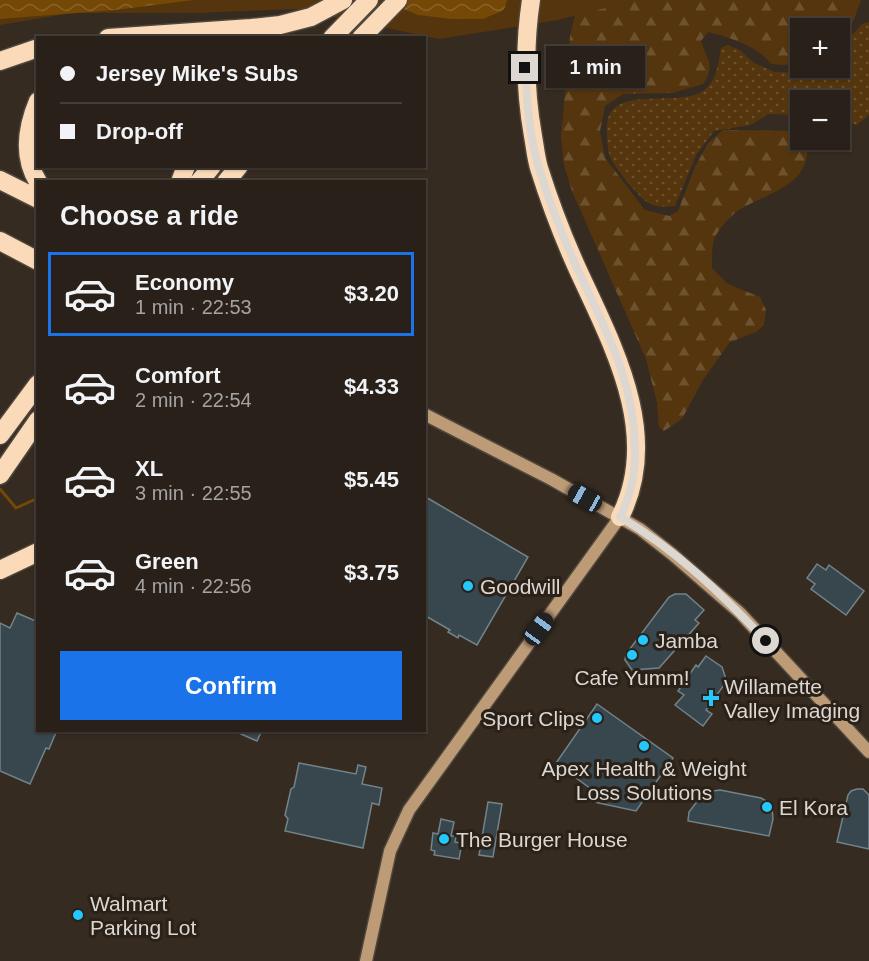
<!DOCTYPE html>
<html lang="en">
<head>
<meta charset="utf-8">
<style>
	body { margin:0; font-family:Helvetica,sans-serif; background:#342d26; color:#f1f3f6; height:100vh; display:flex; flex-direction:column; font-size:22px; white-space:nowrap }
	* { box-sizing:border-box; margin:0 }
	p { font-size:20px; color:#a5a3a2 }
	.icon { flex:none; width:33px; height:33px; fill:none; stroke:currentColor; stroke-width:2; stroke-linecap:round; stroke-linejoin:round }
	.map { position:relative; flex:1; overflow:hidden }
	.sheet { position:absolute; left:36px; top:180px; width:390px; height:552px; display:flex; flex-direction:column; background:#282019; border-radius:0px; box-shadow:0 2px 4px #0004,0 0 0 2px #443e38 }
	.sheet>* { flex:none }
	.banner { position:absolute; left:36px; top:36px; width:390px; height:132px; border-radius:0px; box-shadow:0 2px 4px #0004,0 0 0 2px #443e38; display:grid; align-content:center; height:132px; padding:0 24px; background:#282019 }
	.fabs { position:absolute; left:790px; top:18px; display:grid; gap:12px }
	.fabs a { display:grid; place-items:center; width:60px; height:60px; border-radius:0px; background:#282019; box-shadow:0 2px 4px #0004,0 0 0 2px #443e38; font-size:30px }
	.end { position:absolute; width:27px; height:27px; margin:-14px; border:8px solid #ddd7d1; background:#111; box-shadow:0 0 0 3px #111 }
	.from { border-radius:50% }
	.bubble { position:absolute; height:42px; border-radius:0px; background:#282019; box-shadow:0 2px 4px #0004,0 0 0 2px #443e38; font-size:20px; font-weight:600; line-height:42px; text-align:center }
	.car { position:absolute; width:18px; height:36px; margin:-18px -9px; border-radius:8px; box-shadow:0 0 4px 2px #0007; background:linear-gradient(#222 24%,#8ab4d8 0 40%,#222 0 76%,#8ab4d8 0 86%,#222 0) }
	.banner b { display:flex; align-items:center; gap:21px; height:57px; font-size:22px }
	.banner b+b { border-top:2px solid #443e38 }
	.banner i { width:15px; height:15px; background:#f1f3f6 }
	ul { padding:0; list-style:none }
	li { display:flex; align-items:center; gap:18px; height:84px; margin:0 12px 9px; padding:0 12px; border:3px solid transparent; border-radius:0px }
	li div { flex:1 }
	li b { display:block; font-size:22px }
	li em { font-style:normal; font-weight:600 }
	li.on { border-color:#1a73e8 }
	li>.icon { width:54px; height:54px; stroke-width:1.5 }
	h2 { padding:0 24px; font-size:27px; line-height:72px }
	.button { display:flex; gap:12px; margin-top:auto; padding:12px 24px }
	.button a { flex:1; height:69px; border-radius:0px; background:#1a73e8; color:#fff; font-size:24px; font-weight:600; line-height:69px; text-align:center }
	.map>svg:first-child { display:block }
	.grass { fill:url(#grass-dots) }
	.forest { fill:url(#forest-firs) }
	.park { fill:#54350d }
	.water { fill:url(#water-waves) }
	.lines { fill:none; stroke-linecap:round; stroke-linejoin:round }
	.stream { stroke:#754806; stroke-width:3 }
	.building { fill:#38474e; stroke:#73838a; stroke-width:1.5 }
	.secondary-casing { stroke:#50473d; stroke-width:15 }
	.highway-casing { stroke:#50473d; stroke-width:21 }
	.secondary { stroke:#bd9b77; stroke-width:12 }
	.highway { stroke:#fadab9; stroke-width:18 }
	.route { stroke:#ddd7d1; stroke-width:8 }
	.poi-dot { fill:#23c9fe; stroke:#2a2118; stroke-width:2 }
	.labels { text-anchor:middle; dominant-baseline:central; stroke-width:6; stroke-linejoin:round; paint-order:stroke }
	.poi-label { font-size:21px; fill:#ddd7d1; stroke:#2a2118; text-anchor:start }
</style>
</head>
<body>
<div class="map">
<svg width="869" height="961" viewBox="0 0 869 961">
	<defs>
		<pattern id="grass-dots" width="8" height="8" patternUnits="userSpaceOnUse" patternTransform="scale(1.5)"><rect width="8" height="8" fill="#54350d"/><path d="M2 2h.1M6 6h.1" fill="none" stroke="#6c522f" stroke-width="1.8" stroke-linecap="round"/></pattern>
		<pattern id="forest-firs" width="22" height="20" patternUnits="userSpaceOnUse" patternTransform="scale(1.5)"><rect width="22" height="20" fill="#54350d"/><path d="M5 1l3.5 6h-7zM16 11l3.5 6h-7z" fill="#6c522f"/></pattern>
		<pattern id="water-waves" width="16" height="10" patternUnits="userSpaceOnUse" patternTransform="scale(1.5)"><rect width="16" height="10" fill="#754806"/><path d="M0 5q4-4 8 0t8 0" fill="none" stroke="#886229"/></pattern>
	</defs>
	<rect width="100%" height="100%" fill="#352b21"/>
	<path class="grass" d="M869 22V115L857 125 845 121 840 116V100H801V115L768 114 751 125 714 131 696 155 675 206C655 208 649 206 635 191 626 180 610 163 608 149 607 143 607 137 607 131 604 82 674 108 701 92 717 83 718 64 721 48L727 45 740 50 754 63 775 72 803 73 811 68H840V48L862 24Z"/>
	<path class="forest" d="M582 0H861L853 22 840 33V28H801V62L784 65 771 64C756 45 731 38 708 32L701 41C707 60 716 65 703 84L672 93 623 94 605 106 600 131 605 158 645 210 669 216 678 211 695 167 708 143 723 130 799 131 801 132V140H807C812 184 775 190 744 207 735 211 723 224 718 232 711 241 712 257 712 268L728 284 760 297 766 310 764 325 756 332 730 342 703 380 682 419 664 431 659 427 657 403 646 359 572 191 564 165 561 137 570 36 575 15Z"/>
	<path class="park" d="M0 0H637L558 20 439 39 295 9 198 13H72L0 25Z"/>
	<path class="water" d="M0 0H194L115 10 0 19Z
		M382 0H507L504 10 483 19H452L418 15Z"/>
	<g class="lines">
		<path class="stream" d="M0 489 16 508 38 498"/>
	</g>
	<path class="building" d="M424 496 528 557 477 645 459 635 458 638 448 632 450 630 424 615Z
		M817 564 826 570 829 565 864 591 846 615 811 589 815 584 807 578Z
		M675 594H686L704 610 695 620 699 623 659 668 632 670 625 660 626 654 669 597Z
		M17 613 38 622V730H57L49 749 46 748 30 784 0 771V623L10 628Z
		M706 656 722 667 726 679 724 685 706 710 712 714 703 726 675 705 684 695 678 691 696 665 698 667Z
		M597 704 673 758 636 811 589 801 591 789 556 763Z
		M232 730H262L257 741Z
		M299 763 356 774 358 765 366 767 362 784 382 788 379 805 372 803 363 848 285 831 288 819 285 815 291 789 294 787Z
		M857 789H863L869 795V849L837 842 848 795 851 791Z
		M720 790 761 798 768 802 772 808 773 819 769 836 688 821 689 812 702 795 706 792Z
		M488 802 502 804 493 857 479 855Z
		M441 819 454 822 451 836H456L455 842 462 843 459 859 434 855 435 851 431 850 433 833 438 834Z"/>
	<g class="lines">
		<g class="secondary-casing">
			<path id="secondary" d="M424 414 551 479 640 529 672 554 740 613 869 752
				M366 961 390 851 409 810 620 517"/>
		</g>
		<g class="highway-casing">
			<path id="highway" d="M531 0C524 46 525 91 533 136 535 147 536 158 539 168 550 203 563 237 578 270 613 346 662 435 620 517
				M108 38 251 28 280 25 311 17 343 0
				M332 38 369 0
				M361 38 398 0
				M0 61 38 48
				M38 101C27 127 22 156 38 182
				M0 180 38 199
				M180 182 186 166
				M199 182 212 166
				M226 182 239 166
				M0 241 38 261
				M0 435 38 384
				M0 475 38 420
				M0 570 38 552"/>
		</g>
		<use href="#secondary" class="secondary"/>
		<use href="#highway" class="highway"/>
	</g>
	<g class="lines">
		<path class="route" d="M525 68C527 100 529 136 539 168 549 202 563 237 578 270 606 331 635 382 635 451 635 476 631 495 620 517 675 549 723 595 766 641"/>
	</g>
	<g class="poi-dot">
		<circle cx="468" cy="586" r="6"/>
		<circle cx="643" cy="640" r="6"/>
		<circle cx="632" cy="655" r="6"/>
		<path d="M708 689h6v6h6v6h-6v6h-6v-6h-6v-6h6z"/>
		<circle cx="597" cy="718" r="6"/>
		<circle cx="644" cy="746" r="6"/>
		<circle cx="767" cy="807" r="6"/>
		<circle cx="444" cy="839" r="6"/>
		<circle cx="78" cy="915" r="6"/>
	</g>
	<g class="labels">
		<g class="poi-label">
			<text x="480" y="586">Goodwill</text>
			<text x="655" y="640">Jamba</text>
			<text x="632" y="677" text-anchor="middle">Cafe Yumm!</text>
			<text x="724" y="686">Willamette<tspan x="724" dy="24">Valley Imaging</tspan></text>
			<text x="585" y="718" text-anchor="end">Sport Clips</text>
			<text x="644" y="768" text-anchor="middle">Apex Health &amp; Weight<tspan x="644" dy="24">Loss Solutions</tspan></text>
			<text x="779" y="807">El Kora</text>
			<text x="456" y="839">The Burger House</text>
			<text x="90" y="903">Walmart<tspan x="90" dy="24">Parking Lot</tspan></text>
		</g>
	</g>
</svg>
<div class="fabs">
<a>+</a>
<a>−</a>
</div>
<i class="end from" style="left:766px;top:641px"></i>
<i class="end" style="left:525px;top:68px"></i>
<div class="bubble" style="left:546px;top:46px;width:99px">1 min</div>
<i class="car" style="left:585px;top:498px;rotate:299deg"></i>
<i class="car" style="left:539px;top:629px;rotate:36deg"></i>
<div class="banner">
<b><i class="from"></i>Jersey Mike's Subs</b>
<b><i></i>Drop-off</b>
</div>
<section class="sheet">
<h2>Choose a ride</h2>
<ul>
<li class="on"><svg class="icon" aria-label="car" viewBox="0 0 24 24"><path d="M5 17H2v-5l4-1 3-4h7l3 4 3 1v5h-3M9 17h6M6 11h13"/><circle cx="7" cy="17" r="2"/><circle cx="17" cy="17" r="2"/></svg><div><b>Economy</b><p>1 min · 22:53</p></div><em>$3.20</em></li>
<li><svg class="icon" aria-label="car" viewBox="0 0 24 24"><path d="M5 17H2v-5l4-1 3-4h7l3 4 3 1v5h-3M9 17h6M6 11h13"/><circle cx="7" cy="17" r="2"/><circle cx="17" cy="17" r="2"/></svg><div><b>Comfort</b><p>2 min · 22:54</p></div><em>$4.33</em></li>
<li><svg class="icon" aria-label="car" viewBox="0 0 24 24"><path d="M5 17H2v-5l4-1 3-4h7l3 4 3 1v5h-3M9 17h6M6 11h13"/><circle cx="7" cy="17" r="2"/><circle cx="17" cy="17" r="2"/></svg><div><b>XL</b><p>3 min · 22:55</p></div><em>$5.45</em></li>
<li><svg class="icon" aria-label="car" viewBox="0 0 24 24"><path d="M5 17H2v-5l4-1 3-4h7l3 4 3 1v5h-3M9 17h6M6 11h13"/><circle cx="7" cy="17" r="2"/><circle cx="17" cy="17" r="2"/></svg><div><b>Green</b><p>4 min · 22:56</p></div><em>$3.75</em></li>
</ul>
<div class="button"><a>Confirm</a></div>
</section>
</div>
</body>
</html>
